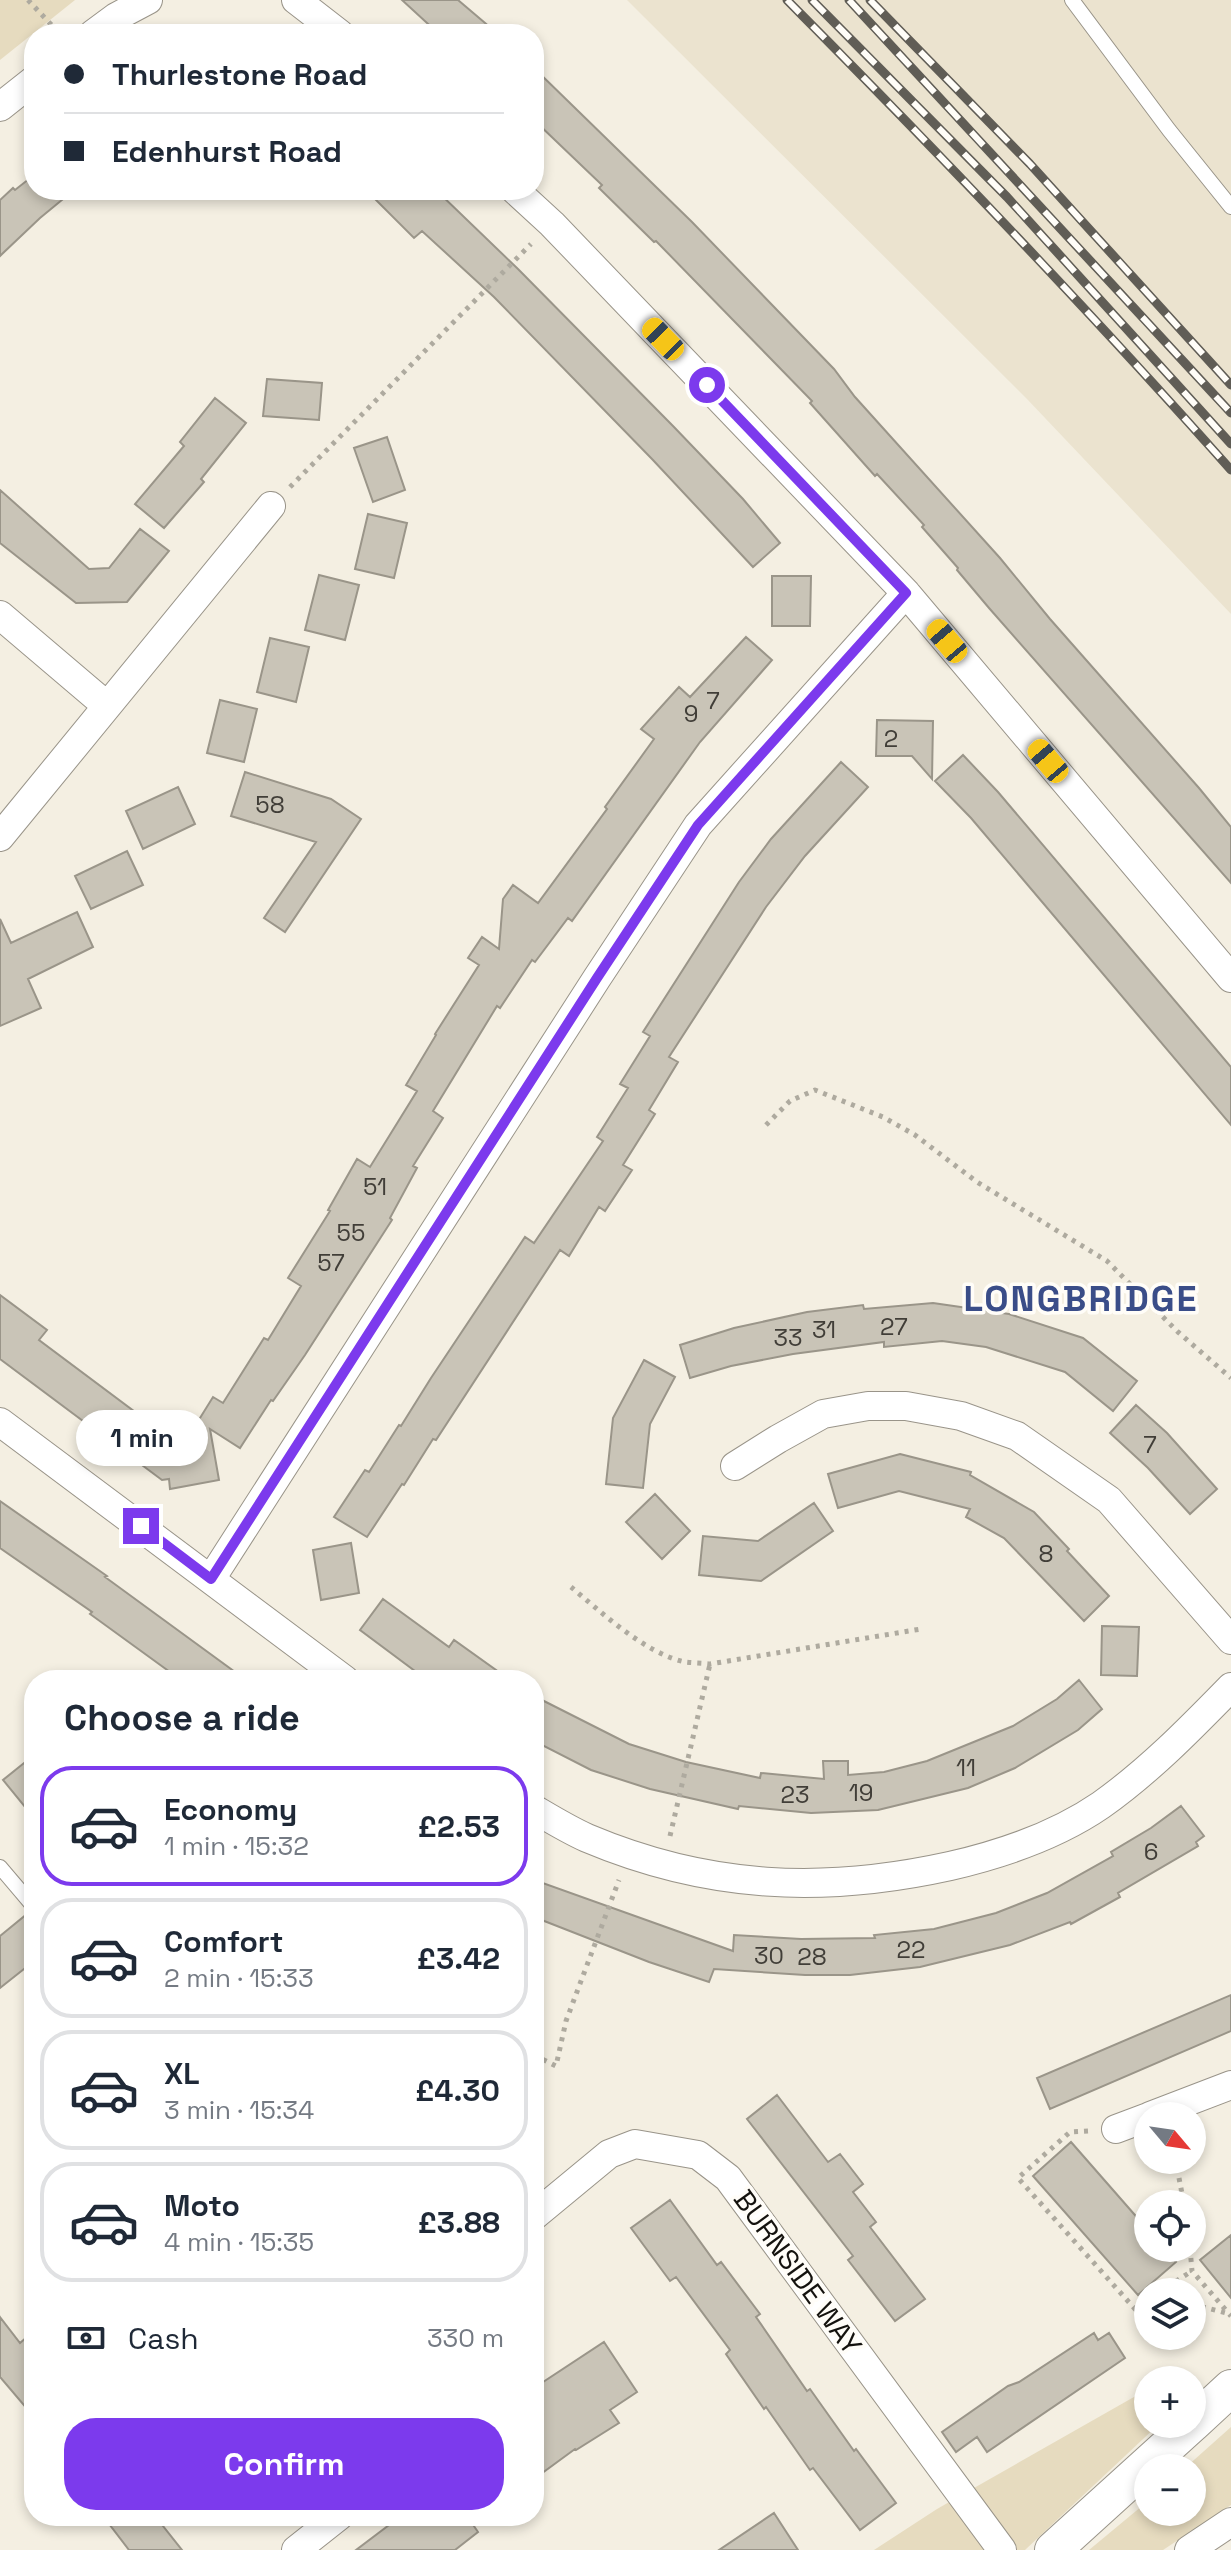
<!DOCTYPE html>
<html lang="en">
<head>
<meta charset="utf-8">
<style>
	body { margin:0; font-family:"Space Grotesk",sans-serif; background:#f2f2f3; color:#1f2937; height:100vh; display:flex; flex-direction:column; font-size:30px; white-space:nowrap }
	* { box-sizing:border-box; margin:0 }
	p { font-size:26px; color:#747a83 }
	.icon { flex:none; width:44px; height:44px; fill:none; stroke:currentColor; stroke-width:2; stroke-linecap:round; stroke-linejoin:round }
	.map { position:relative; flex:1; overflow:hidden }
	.drawer { position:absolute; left:24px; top:1670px; width:520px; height:856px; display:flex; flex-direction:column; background:#fff; border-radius:32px; box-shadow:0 4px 12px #0003 }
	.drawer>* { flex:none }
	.top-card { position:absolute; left:24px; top:24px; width:520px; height:176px; border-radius:32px; box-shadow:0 4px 12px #0003; display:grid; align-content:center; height:176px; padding:0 40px; background:#fff }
	.needle { width:52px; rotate:119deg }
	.buttons { position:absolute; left:1134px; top:2102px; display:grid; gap:16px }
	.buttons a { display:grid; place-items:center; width:72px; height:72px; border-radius:50%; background:#fff; box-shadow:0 4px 12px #0003; font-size:40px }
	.end { position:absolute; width:36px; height:36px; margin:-18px; border:10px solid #7c3aed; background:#fff; box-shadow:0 0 0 4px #fff }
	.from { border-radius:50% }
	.bubble { position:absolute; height:56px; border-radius:28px; background:#fff; box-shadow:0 4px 12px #0003; font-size:26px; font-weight:700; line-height:56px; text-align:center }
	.car { position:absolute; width:24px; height:48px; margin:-24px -12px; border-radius:10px; box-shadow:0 0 6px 2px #0007; background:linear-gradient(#f5c518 24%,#345 0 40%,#f5c518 0 76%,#345 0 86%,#f5c518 0) }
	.top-card b { display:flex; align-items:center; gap:28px; height:76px; font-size:30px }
	.top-card b+b { border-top:2px solid #e0e1e3 }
	.top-card i { width:20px; height:20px; background:#1f2937 }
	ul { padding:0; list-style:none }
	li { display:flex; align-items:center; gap:24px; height:120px; margin:0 16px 12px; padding:0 24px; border:4px solid #e0e1e3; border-radius:32px }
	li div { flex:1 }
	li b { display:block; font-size:30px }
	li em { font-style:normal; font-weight:700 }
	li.current { border-color:#7c3aed }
	li>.icon { width:72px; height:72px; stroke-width:1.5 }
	h2 { padding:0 40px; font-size:36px; line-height:96px }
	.pay { display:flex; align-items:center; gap:20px; height:88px; padding:0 40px; font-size:30px }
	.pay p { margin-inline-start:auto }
	.cta { display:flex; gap:16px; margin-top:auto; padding:16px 40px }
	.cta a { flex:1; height:92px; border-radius:32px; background:#7c3aed; color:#fff; font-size:32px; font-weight:700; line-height:92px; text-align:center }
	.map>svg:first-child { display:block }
	.built { fill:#ebe3cf }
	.green { fill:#e6dbbf }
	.building { fill:#c9c4b7; stroke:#9a9589; stroke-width:2 }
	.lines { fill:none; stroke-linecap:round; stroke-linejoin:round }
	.service-casing { stroke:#999489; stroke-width:16 }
	.minor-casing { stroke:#999489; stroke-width:30 }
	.tertiary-casing { stroke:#999489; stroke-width:38 }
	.path { stroke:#aeaa9f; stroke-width:5; stroke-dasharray:4 6; stroke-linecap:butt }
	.service { stroke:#fff; stroke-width:14 }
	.minor { stroke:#fff; stroke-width:28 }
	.tertiary { stroke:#fff; stroke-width:36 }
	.rail-casing { stroke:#605d56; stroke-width:9 }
	.rail { stroke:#fffdf8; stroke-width:6; stroke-dasharray:18; stroke-linecap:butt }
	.route { stroke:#7c3aed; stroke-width:10 }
	.labels { text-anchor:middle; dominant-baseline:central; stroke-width:7; stroke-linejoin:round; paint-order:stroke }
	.number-label { font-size:24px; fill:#413e38 }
	.street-label { font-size:28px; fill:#14120e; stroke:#fffdf8 }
	.district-label { font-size:36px; font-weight:bold; letter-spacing:2px; fill:#3a4d88; stroke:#fffdf8 }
</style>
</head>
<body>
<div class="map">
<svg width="1231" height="2550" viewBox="0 0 1231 2550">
	<rect width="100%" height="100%" fill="#f4efe2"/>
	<path class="built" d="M627 0H1231V614L1027 399Z"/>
	<path class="green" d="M0 0H75L0 60Z
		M1148 2389V2424H1159L1025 2550H874L937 2509Z
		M1231 2427V2505L1163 2550H1089L1148 2501V2512H1192V2468H1185Z"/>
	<path class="building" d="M402 0H458L498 34H439Z
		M534 68 692 222 834 369 855 397 1000 558 1050 619 1199 788 1231 827V883L989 608 957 570 958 568 922 527 924 525 877 474 875 476 810 403 812 401 656 241 654 242 599 188 602 185 534 120Z
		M34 175V190H74L40 218 0 256V200L13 188 15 190Z
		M366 190H436L518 269 673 426 743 499 780 543 753 567 652 459 494 297 422 231 414 238Z
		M267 379 322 383 319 420 263 416Z
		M215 398 246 423 201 479 204 482 164 528 135 504 184 446 180 442Z
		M387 437 405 490 373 502 354 448Z
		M0 490 89 569 109 568 140 529 169 551 127 602 76 603 0 543Z
		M368 514 407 523 394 578 355 569Z
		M319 575 359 585 345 640 305 630Z
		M772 576H811L810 626H772Z
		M746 637 772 660 700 742 572 921 568 918 535 962 532 960 500 1008 497 1006 433 1111 443 1118 413 1166 417 1168 390 1218 392 1220 305 1355 273 1401 271 1400 240 1448 210 1429 219 1480 170 1489 169 1479 162 1480 0 1359V1295L47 1330 39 1340 182 1447 213 1397 223 1403 264 1338 268 1340 301 1286 288 1278 330 1211 328 1210 357 1159 370 1167 417 1091 406 1085 436 1035 435 1034 479 965 468 958 482 937 499 949 503 899 513 885 538 903 607 809 605 807 654 739 641 729 679 687 690 697Z
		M270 638 309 647 296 702 257 692Z
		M220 700 257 709 244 762 207 753Z
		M877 720 933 721 932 779 912 756H876Z
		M963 755 998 792 1231 1067V1125L971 818 935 781Z
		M841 762 868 787 805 856 766 907 669 1057 678 1062 649 1110 655 1114 623 1165 632 1170 605 1211 599 1207 569 1256 560 1250 436 1440 433 1439 404 1485 402 1484 367 1537 334 1517 365 1470 369 1472 399 1425 401 1426 431 1378 525 1237 534 1243 603 1141 597 1137 628 1088 620 1084 650 1036 643 1032 739 882 771 839Z
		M245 772 331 799 361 819 285 932 264 918 316 842 231 816Z
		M178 787 195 824 143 849 126 811Z
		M127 851 143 885 91 909 75 876Z
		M77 912 93 947 28 979 41 1008 0 1026V919L11 943Z
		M933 1303 1009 1314 1083 1338 1137 1381 1113 1411 1065 1372 986 1347 942 1341 884 1347V1342L793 1354 731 1366 690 1378 680 1345 734 1328 807 1312 863 1305 864 1309Z
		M644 1360 675 1377 650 1424 643 1488 606 1484 613 1418Z
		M1136 1405 1167 1433 1217 1489 1190 1514 1148 1468 1110 1433Z
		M900 1454 971 1472 970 1475 1034 1512 1069 1549 1067 1551 1109 1596 1084 1621 1004 1538 966 1517 970 1509 899 1491 838 1508 828 1474Z
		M655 1494 690 1531 662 1559 626 1522Z
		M0 1501 107 1576 105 1577 246 1680H181L90 1614 92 1612 0 1548Z
		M814 1503 833 1531 761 1581 699 1575 703 1536 758 1541Z
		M351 1543 359 1593 321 1600 313 1550Z
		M383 1599 449 1647 454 1640 510 1680H427L360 1630Z
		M1102 1626 1139 1627 1137 1676 1101 1675Z
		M1079 1680 1102 1709 1078 1730 1015 1768 968 1788 878 1810 811 1813 739 1806 738 1809 650 1789 591 1770 534 1741V1696L629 1744 686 1762 760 1778 761 1773 824 1779 823 1761H848V1775L884 1772 927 1761 1013 1726 1057 1699Z
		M34 1755V1818L3 1780Z
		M1181 1806 1204 1836 1196 1842 1198 1846 1118 1893 1120 1897 1071 1924 1070 1922 1010 1945 920 1967 850 1975H805L714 1969 709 1982 649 1962 534 1917V1899L540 1882 733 1951 734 1935 801 1939 875 1938 874 1935 934 1929 996 1913 1047 1893 1113 1856 1111 1852 1151 1828Z
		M27 1914 34 1917V1961L0 1988V1936Z
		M1231 1995V2031L1050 2109 1037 2078Z
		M777 2095 828 2162 840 2154 863 2184 853 2192 876 2222 870 2227 925 2299 895 2321 848 2260 853 2256 747 2119Z
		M1071 2142 1148 2230V2248H1164L1176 2262 1138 2295 1033 2176Z
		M670 2200 717 2265 721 2262 760 2314 756 2317 807 2391 810 2389 854 2451 856 2449 896 2503 860 2530 813 2468 810 2470 766 2407 764 2409 726 2354 730 2350 676 2277 670 2281 631 2228Z
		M1231 2235V2298L1200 2260Z
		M0 2317 20 2343 34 2331V2417L0 2377Z
		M1094 2333 1098 2340 1109 2333 1125 2358 987 2452 977 2437 956 2452 942 2432 1008 2386 1019 2382Z
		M604 2342 637 2392 610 2410 619 2423 576 2450 575 2449 534 2479V2388Z
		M774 2513 798 2550H719Z
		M103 2516H155L182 2550H129Z
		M401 2516H467L478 2532 455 2550H356Z"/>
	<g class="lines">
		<g class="service-casing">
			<path id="service" d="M1072 0 1169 130 1231 207
				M0 1867 34 1907"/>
		</g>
		<g class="minor-casing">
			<path id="minor" d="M296 0 340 34
				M93 34 116 17 148 0
				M0 107 34 80
				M515 190 552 224 906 593 1231 978
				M0 615 107 706
				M0 837 271 506
				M0 1422 345 1680
				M735 1466 778 1439 823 1414 868 1406H906L961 1416 1017 1436 1109 1500 1231 1640
				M211 1579 597 978 698 825 906 593
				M534 1809C551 1819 569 1830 587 1838 708 1889 823 1894 950 1866 1002 1854 1056 1836 1101 1805 1149 1771 1190 1729 1231 1687
				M1150 2116 1231 2085
				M1116 2129 1148 2117
				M534 2216 609 2154 635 2144 698 2155 728 2178 1002 2550
				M296 2550 339 2516
				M1189 2550 1231 2522"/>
		</g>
		<g class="tertiary-casing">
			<path id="tertiary" d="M1192 2424 1231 2388
				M1053 2550 1192 2424"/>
		</g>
		<path class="path" d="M28 0 60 34
			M290 487 531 244
			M766 1125 790 1101 815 1090 883 1117 915 1135 977 1182 1107 1261 1178 1332 1231 1378
			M571 1587C601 1612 646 1654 685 1662 693 1663 702 1663 710 1664L921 1629
			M670 1836 710 1664
			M534 2055 556 2066 566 2021 619 1880
			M1088 2131 1070 2132 1018 2178 1135 2309 1148 2300
			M1179 2178 1184 2204
			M1190 2248 1192 2271 1231 2316
			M1159 2292 1192 2271
			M1192 2304 1226 2313"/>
		<use href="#service" class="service"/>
		<use href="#minor" class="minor"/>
		<use href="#tertiary" class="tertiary"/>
		<g class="rail-casing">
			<path id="rail" d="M787 0C939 153 1088 309 1231 470
				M812 0 1007 197 1231 444
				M849 0 1231 413
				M870 0 1030 164 1231 385"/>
		</g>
		<use href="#rail" class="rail"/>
	</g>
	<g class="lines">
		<path class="route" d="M141 1526 211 1579 597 978 698 825 906 593 707 385"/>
	</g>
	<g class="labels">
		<g class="number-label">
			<text x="713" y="700">7</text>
			<text x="691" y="713">9</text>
			<text x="891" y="738">2</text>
			<text x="270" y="804">58</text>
			<text x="375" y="1186">51</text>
			<text x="351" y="1232">55</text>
			<text x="331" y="1262">57</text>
			<text x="894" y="1326">27</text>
			<text x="824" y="1329">31</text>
			<text x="788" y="1337">33</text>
			<text x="1150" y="1444">7</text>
			<text x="1046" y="1553">8</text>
			<text x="966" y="1767">11</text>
			<text x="861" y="1792">19</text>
			<text x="795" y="1794">23</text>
			<text x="1151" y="1851">6</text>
			<text x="911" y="1949">22</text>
			<text x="769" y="1955">30</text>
			<text x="812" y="1956">28</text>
		</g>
		<g class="street-label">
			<text transform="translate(798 2272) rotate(54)">BURNSIDE WAY</text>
		</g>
		<g class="district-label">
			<text x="1081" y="1299">LONGBRIDGE</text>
		</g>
	</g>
</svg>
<div class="buttons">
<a><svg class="needle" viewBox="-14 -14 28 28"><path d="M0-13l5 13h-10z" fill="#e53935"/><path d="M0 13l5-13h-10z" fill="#747a83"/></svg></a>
<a><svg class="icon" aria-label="locate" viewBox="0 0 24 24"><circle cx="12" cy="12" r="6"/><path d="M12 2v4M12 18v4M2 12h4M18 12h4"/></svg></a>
<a><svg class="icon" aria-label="layers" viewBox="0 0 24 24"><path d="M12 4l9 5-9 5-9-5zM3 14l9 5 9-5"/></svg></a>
<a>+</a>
<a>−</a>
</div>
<i class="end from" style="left:707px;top:385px"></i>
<i class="end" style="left:141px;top:1526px"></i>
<div class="bubble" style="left:76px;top:1410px;width:132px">1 min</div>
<i class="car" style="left:663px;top:339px;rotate:316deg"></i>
<i class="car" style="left:947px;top:641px;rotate:320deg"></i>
<i class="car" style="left:1048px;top:761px;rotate:320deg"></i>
<div class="top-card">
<b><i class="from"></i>Thurlestone Road</b>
<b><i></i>Edenhurst Road</b>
</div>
<section class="drawer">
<h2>Choose a ride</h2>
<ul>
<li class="current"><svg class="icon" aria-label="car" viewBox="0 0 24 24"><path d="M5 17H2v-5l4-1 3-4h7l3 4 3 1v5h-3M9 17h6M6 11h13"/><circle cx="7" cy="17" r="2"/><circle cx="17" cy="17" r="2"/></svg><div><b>Economy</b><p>1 min · 15:32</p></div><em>£2.53</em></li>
<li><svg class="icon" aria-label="car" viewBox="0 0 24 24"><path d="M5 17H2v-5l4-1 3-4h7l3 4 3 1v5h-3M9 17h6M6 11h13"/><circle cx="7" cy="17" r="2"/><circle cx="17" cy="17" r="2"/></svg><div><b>Comfort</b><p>2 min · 15:33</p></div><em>£3.42</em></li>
<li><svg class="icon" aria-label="car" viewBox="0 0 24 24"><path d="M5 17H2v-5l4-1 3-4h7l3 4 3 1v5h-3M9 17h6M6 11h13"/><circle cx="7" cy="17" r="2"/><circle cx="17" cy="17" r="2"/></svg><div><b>XL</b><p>3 min · 15:34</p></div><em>£4.30</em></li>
<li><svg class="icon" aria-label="car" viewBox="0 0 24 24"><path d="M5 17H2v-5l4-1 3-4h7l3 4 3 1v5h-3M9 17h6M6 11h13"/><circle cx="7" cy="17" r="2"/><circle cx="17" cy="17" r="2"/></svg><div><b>Moto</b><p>4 min · 15:35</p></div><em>£3.88</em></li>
</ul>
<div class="pay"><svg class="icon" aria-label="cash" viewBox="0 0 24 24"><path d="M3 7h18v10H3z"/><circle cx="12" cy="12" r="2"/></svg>Cash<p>330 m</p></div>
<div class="cta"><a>Confirm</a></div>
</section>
</div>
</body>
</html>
